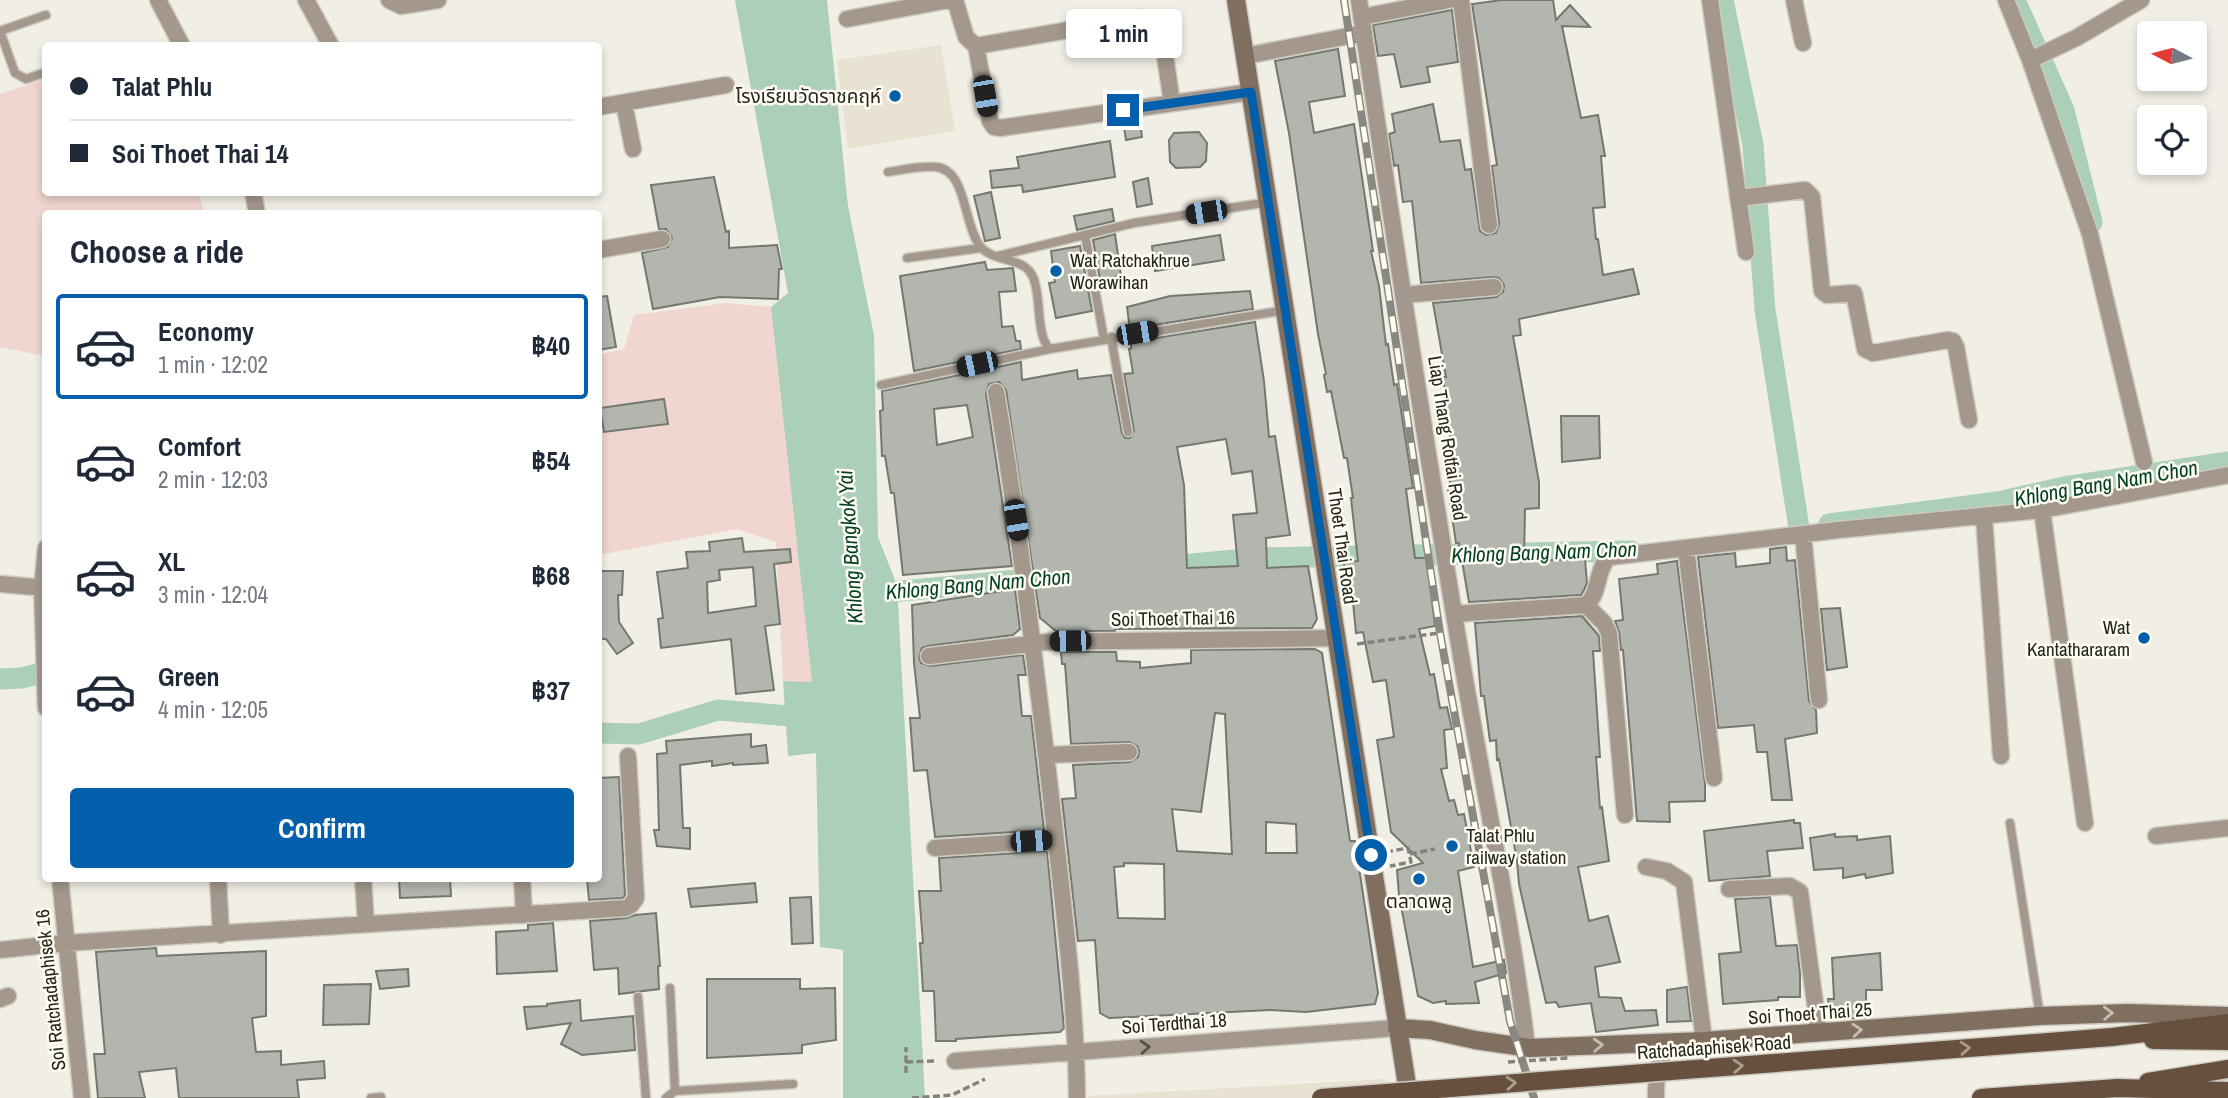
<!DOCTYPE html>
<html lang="en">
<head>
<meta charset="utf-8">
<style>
	body { margin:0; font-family:"Archivo Narrow","Noto Sans Thai",sans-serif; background:#f6f6f7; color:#1f2937; height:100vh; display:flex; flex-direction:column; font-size:26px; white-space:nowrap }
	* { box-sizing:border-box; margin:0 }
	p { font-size:23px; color:#747a83 }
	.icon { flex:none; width:38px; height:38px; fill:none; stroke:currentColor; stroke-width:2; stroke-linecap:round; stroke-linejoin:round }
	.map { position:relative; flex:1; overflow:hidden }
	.drawer { position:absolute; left:42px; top:210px; width:560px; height:672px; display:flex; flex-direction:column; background:#fff; border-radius:7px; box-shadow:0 4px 10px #0003 }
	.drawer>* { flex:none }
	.guide { position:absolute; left:42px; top:42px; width:560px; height:154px; border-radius:7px; box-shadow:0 4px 10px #0003; display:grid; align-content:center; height:154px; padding:0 28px; background:#fff }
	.needle { width:46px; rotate:277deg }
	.tools { position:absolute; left:2137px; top:21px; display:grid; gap:14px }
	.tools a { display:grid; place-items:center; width:70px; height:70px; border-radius:7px; background:#fff; box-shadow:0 4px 10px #0003; font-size:35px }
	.end { position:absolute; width:32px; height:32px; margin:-16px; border:9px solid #035fac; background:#fff; box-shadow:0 0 0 4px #fff }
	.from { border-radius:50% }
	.bubble { position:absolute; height:49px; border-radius:7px; background:#fff; box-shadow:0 4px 10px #0003; font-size:23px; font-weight:800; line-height:49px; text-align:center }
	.car { position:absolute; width:21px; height:42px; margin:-21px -10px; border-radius:9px; box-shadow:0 0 5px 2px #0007; background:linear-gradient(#222 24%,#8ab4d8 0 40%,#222 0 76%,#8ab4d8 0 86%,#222 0) }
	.guide b { display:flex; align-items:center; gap:24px; height:66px; font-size:26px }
	.guide b+b { border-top:2px solid #e0e1e3 }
	.guide i { width:18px; height:18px; background:#1f2937 }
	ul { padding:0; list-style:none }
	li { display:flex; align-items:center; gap:21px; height:105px; margin:0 14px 10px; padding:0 14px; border:4px solid transparent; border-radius:7px }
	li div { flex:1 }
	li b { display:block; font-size:26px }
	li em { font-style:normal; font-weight:800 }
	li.active { border-color:#035fac }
	li>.icon { width:63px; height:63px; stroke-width:1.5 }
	h2 { padding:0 28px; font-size:32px; line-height:84px }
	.action { display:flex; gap:14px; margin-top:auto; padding:14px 28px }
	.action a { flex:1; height:80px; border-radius:7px; background:#035fac; color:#fff; font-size:28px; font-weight:800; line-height:80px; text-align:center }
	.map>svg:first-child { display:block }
	.built { fill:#e7e2d1 }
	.green { fill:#f0d5d0 }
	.water { fill:#accfb9 }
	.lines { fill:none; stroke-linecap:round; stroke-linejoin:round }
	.canal { stroke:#accfb9; stroke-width:21 }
	.building { fill:#b3b6ae; stroke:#74786f; stroke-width:2; fill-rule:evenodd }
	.service-casing { stroke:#cccac2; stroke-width:11 }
	.minor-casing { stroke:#cccac2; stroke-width:19 }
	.secondary-casing { stroke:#cccac2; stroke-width:21 }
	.primary-casing { stroke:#cccac2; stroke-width:21 }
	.path { stroke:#84827c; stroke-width:3.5; stroke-dasharray:7 3.5; stroke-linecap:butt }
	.service { stroke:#a4988d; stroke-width:8 }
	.minor { stroke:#a4988d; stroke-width:16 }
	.secondary { stroke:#806e5f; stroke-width:18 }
	.primary { stroke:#67513e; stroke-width:18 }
	.rail-casing { stroke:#8a8881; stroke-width:8 }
	.rail { stroke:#fffcf2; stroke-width:5; stroke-dasharray:16; stroke-linecap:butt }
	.primary-bridge-casing { stroke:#cccac2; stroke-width:21; stroke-linecap:butt }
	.path-bridge { stroke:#84827c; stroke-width:3.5; stroke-dasharray:7 3.5; stroke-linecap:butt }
	.primary-bridge { stroke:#67513e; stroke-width:18 }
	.oneway { stroke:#c6bcb0 }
	.oneway2 { stroke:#58524c }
	.oneway3 { stroke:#ab9e8f }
	.route { stroke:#035fac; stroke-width:9 }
	.poi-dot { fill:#035fac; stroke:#fffcf2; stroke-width:2.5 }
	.labels { text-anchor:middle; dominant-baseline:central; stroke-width:5; stroke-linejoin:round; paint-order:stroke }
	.poi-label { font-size:19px; fill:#252420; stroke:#fffcf2; text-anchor:end }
	.street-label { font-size:19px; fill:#252420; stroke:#fffcf2 }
	.water-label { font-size:21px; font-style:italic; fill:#003f23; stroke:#fffcf2 }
</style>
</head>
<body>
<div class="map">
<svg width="2228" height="1098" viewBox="0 0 2228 1098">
	<rect width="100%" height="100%" fill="#f1eee5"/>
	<path class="built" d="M941 45 955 131 848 149 837 60Z
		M1386 1079 1388 1098H1088V1096Z"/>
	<path class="green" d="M45 79 46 192 199 193 204 213 46 214 45 356 0 347V94Z
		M726 303 771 307 812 683 783 681 776 542 737 529 599 555 598 355 624 349 634 315Z"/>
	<path class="water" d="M735 0H827L848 206 874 335 878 537 897 585 925 1098H843V950L820 947 816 753 788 756 783 681 812 682 771 307 788 293Z"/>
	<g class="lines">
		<path class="canal" d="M1723 0 1753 145 1765 310 1799 528
			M2015 0 2064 110 2092 222
			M1829 524 1998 502 2064 487 2228 462
			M1160 567 1256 558 1631 551
			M870 594 1061 576
			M0 679 21 678 46 672
			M598 733 639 734 718 710 814 718"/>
	</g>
	<path class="building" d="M1502 0H1553L1556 20 1570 5 1590 27 1562 26 1581 118 1598 115 1605 156H1601L1605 207 1593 208 1596 239H1598L1603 275 1633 269 1639 294 1519 319 1521 335 1513 336 1539 482V508L1525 509 1524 561 1585 559 1587 583 1584 590 1581 595 1469 602 1459 543H1456L1448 489H1451L1445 453 1452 452 1443 377H1446L1433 303 1496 297 1503 292 1504 285 1499 278 1493 277 1421 283 1412 201 1403 202 1398 165 1394 166 1389 134 1395 132 1392 114 1433 104 1440 142 1460 140 1465 170 1471 169 1480 231 1486 235 1496 233 1499 224 1492 166 1497 165 1472 4Z
		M1452 10 1458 62 1427 67 1430 82 1401 87 1394 54 1378 56 1373 25Z
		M1338 49 1345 96 1309 102 1314 133 1354 124 1373 251H1371L1379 286 1386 345 1388 344 1394 385 1397 384 1413 488 1406 489 1415 558H1426L1429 574 1435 626 1419 629 1430 675 1434 674 1440 708 1447 707 1452 729 1444 730 1447 768 1441 769 1449 801 1454 800 1458 815 1464 814 1474 867 1458 871 1473 967 1504 960 1506 973 1475 982 1479 1003 1446 1004V1001L1433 1003 1418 996 1399 895 1397 870 1423 863 1391 832 1377 740 1394 737 1386 680 1373 682 1363 632 1356 633 1351 581H1345L1344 562 1358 561 1351 498H1353L1347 458H1344L1331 391 1327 392 1324 375 1326 374 1318 334 1289 133 1275 61Z
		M1140 119 1142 137 1126 140 1123 121Z
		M1199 132 1207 143 1206 161 1200 167 1176 168 1170 162 1169 140 1174 133Z
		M1110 141 1115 177 1023 192 1022 185 992 188 990 171 1019 168 1017 157Z
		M714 177 726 232 729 231V248L777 245 782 269H779L778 299 720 297 653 309 642 253 668 247 672 238 666 229H659L651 185Z
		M1148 178 1152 204 1137 207 1133 182Z
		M991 192 1000 238 985 241 974 196Z
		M1112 209 1114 221 1077 230 1074 216Z
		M1115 234 1121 276 1100 279 1093 240Z
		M1220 235 1224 260 1155 271 1152 246Z
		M1080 246 1092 311 1056 318 1049 283 1055 282 1051 251Z
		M985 262 987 270 1013 268 1016 291 999 292 1002 327 1013 326 1016 341H1020L1021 349 914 371 900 276Z
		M1250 291 1253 309 1130 329 1127 307 1170 296Z
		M607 296 616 347 598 350V297Z
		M1255 322 1264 381 1269 437 1275 436 1290 535 1266 538 1267 568 1308 566 1317 619 1312 628 1115 629V631H1056L1040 618 1006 390 999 382 989 384 986 394 1012 566 903 575 894 493H891L885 456H882L880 411 883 410 882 391 1021 362 1022 380 1077 370 1078 379 1111 375 1122 433 1125 438H1130L1134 431 1124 374 1133 373 1129 349H1131V342ZM967 405 973 437 937 445 934 409ZM1226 439 1232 474 1252 471 1257 513 1233 515 1238 566 1187 568 1184 485 1177 447Z
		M664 399 668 424 604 432 600 408Z
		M1561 416H1599L1600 458 1562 462Z
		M742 538 744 552 790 549 791 562 774 564 780 624 765 626 774 690 736 694 731 639 661 648 658 619 663 618 657 572 688 568 686 552 710 551 709 542ZM753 567 756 606 708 613 707 582 720 580 719 570Z
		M1786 547 1787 561 1795 560 1809 701 1816 710 1817 733 1785 739 1792 800H1772L1767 752H1757L1754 725 1718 728 1698 557 1735 553 1736 567 1770 563V549Z
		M1677 561 1705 784V801L1669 802 1670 822 1637 821 1623 650H1621L1619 632 1615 621 1623 620 1619 579 1658 574 1657 564Z
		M599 571H623L622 595H618L619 622 633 643 617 654 606 639H598Z
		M1015 589 1020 629 1013 635 928 646 922 648 919 657 921 663 930 666 1023 655 1026 675H1018L1022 716H1031L1044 830 935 837 927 770 914 771 910 718H920L914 663 912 605Z
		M1840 608 1847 667 1827 670 1821 609Z
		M1582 616 1599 636 1600 651H1593L1600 757H1596L1600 808 1602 807 1609 861 1578 867 1589 921 1608 916 1620 962 1595 967 1599 997 1621 998 1625 1011 1656 1010 1658 1025 1596 1032 1591 1003 1559 1007 1556 1002 1546 1003 1519 884 1517 861 1499 759 1497 760 1496 740 1490 741 1484 696H1481L1475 623Z
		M1315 649 1322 653 1350 841H1355L1378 993 1375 1004 1306 1012 1270 1010 1131 1017 1109 1018 1100 1013 1095 940 1078 941 1062 799 1076 798 1073 765 1130 762 1138 757 1139 751 1137 746 1129 742 1071 744 1065 664H1062L1061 652H1116L1117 661 1140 662V668L1191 663V650ZM1215 713 1225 714 1232 854 1177 851 1172 809 1201 812ZM1266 822 1296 824 1297 853H1266ZM1124 863 1164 864 1165 919 1118 918 1114 867 1124 866Z
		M751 734V747L766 745 768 763 733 765V763L712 766V761L680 765 683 828H690V849L657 846 654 830H659L657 754 667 753 666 741Z
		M619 777 625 895 623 898 589 900 587 878H598V778Z
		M1794 820V823H1800L1803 848 1767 851 1770 876 1709 881 1704 831Z
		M1835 834V837L1857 836V840L1890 836 1893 873 1866 878 1865 874 1843 878V868L1814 870 1810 838Z
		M1047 851 1064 1028 1060 1032 956 1039V1041H936L934 991H923L920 943H923L919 891H941L939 858Z
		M399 878H450L451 896 400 898Z
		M755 883 757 902 691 907 688 889Z
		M811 897 813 943 792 944 790 898Z
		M1770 897 1776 946 1797 945 1800 974V997H1778V1000L1723 1004 1719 954 1741 952 1735 899Z
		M656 913 660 966H658L659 989 619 994 618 968 594 970 590 921 627 918 635 915Z
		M553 923 557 971 497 974 496 932 528 930V925Z
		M156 948 157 956 266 951V1016L252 1018 256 1052 281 1051V1065L324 1061 325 1078 297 1080 299 1098H179L176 1068 139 1072 145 1098H98L94 1054H105L96 952Z
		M1880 953 1882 990H1866V1018L1831 1019 1828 999H1834L1832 958Z
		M408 969 409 986 380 989 376 971Z
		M707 979H800V989L835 988 836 1040 802 1045V1053L707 1058Z
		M371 984 369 1024 323 1025 324 985Z
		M1687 987 1691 1021 1667 1022V990Z
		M580 1000 581 1021 633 1016 635 1050 582 1055 561 1044 571 1023 527 1029 524 1007 547 1006V1004Z"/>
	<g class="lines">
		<g class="service-casing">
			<path id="service" d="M0 31 15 73 26 79 46 72
				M0 31 46 15
				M888 172C903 170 921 165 936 167 967 170 963 224 980 246 993 263 1024 256 1033 277 1042 297 1035 335 1050 349L1286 310
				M1085 235 1104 339
				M998 256 1134 223 1269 202
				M907 258 981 248
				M1111 337 1128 432
				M881 385 1050 349
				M2010 823 2040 1016
				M670 988 675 1091
				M638 997 646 1098
				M371 1098 381 1097
				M666 1098 675 1091 793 1084"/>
		</g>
		<g class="minor-casing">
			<path id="minor" d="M158 0 182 46
				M306 0 331 46
				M389 0 401 6 438 0
				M955 0 966 37 976 46 990 121 994 127 1000 128 1251 92
				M1359 0C1390 211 1422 422 1457 632 1479 768 1509 903 1526 1039L1530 1048
				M1461 0 1489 225
				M1710 0 1746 252
				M1794 0 1803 43
				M2006 0 2030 60 2090 234 2144 462
				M1362 17 1449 0
				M847 19 949 0
				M976 46 1138 18 1157 21 1161 29 1172 103
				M1245 56 1364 33
				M2030 60 2076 38 2141 0
				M624 103 633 149
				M598 107 726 85
				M253 192 257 214
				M1738 198 1805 190 1812 197 1822 291 1827 295 1854 293 1865 349 1873 353 1948 340 1953 341 1956 347 1969 420
				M598 250 662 239
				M1403 295 1494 287
				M996 392C1019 526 1035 662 1051 797 1062 896 1076 998 1077 1098
				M2042 510 2085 823
				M1984 517 2001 756
				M1803 534 1819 700
				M46 548 42 588 46 708
				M1686 548 1714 778
				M0 584 46 588
				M1586 605 1604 623 1609 633 1625 815
				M1454 614 1586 605C1601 592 1595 571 1609 557L1838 530 2042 510 2228 475
				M929 656 1046 642 1336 638
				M1046 755 1129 752
				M2156 836 2228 828
				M935 848 1056 840
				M1646 867 1667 871 1684 882 1704 1041
				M60 878 82 1098
				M218 878 221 935
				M363 878 366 924
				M522 878 524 915
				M1729 889 1790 886 1800 892 1819 1033
				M0 950 65 943 626 908 631 905 636 898 628 756
				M0 999 8 996
				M955 1061 1397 1028
				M1656 1098C1655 1078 1659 1062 1667 1043"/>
		</g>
		<g class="secondary-casing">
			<path id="secondary" d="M1236 0 1409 1098
				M1397 1028 1430 1030 1475 1040 1530 1048 1704 1041 2040 1016 2128 1013 2228 1016"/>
		</g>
		<g class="primary-casing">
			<path id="primary" d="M2112 1037 2228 1023
				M2153 1040 2228 1041
				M2148 1082 2228 1069
				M1981 1098 2117 1088 2228 1091"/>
		</g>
		<path class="path" d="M1357 644 1439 633
			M1470 842 1473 841
			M1386 852 1408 848 1411 862 1390 866
			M1410 854 1435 849
			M906 1062 934 1061
			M906 1073V1047
			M912 1098 952 1095 985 1079"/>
		<use href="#service" class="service"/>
		<use href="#minor" class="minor"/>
		<use href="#secondary" class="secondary"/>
		<use href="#primary" class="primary"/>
		<g class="rail-casing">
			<path id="rail" d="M1344 0 1440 633 1510 1021 1534 1098"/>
		</g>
		<use href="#rail" class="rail"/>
		<g class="primary-bridge-casing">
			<path id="primary-bridge" d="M1321 1098 2112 1037"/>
		</g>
		<path class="path-bridge" d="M1508 1062 1569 1058"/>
		<use href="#primary-bridge" class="primary-bridge"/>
	</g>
	<defs><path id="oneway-chevron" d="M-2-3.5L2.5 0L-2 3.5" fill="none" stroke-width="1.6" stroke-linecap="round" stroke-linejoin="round" transform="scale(1.75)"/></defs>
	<g class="oneway">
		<use href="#oneway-chevron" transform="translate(2108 1013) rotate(-2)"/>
		<use href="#oneway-chevron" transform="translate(1857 1030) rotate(-5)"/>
		<use href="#oneway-chevron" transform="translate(1598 1045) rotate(-2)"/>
	</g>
	<use class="oneway2" href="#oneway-chevron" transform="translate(1145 1047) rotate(-4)"/>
	<g class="oneway3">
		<use href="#oneway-chevron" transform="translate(1965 1048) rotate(-4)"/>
		<use href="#oneway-chevron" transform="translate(1738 1066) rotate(-4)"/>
		<use href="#oneway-chevron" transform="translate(1511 1083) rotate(-4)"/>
	</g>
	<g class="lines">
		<path class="route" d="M1123 110 1251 92 1371 855"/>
	</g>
	<g class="poi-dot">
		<circle cx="895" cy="96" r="7"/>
		<circle cx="1056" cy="271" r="7"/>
		<circle cx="2144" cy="638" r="7"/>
		<circle cx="1452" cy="846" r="7"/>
		<circle cx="1419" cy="879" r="7"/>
	</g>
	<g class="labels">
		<g class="poi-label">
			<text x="881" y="96">โรงเรียนวัดราชคฤห์</text>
			<text x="1070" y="260" text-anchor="start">Wat Ratchakhrue<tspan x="1070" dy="22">Worawihan</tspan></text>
			<text x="2130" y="627">Wat<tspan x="2130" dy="22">Kantathararam</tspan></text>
			<text x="1466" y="835" text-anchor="start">Talat Phlu<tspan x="1466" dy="22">railway station</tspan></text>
			<text x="1419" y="901" text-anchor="middle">ตลาดพลู</text>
		</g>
		<g class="street-label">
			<text transform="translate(1448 438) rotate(81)">Liap Thang Rotfai Road</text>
			<text transform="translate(1343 546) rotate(82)">Thoet Thai Road</text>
			<text transform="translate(1173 618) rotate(-1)">Soi Thoet Thai 16</text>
			<text transform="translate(50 990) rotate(-96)">Soi Ratchadaphisek 16</text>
			<text transform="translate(1810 1013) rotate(-4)">Soi Thoet Thai 25</text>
			<text transform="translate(1174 1023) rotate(-4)">Soi Terdthai 18</text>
			<text transform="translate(1714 1047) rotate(-4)">Ratchadaphisek Road</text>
		</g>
		<g class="water-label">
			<text transform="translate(2106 483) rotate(-10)">Khlong Bang Nam Chon</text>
			<text transform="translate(850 547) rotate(-94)">Khlong Bangkok Yai</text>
			<text transform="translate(1544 552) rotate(-2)">Khlong Bang Nam Chon</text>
			<text transform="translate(978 584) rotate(-5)">Khlong Bang Nam Chon</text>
		</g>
	</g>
</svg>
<div class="tools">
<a><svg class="needle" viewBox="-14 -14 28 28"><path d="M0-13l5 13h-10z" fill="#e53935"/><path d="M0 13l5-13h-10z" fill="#747a83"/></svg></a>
<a><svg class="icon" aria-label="locate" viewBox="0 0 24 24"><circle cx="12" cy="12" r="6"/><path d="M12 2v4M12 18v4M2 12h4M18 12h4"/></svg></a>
</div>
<i class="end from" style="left:1371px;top:855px"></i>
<i class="end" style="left:1123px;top:110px"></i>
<div class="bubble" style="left:1066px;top:9px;width:116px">1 min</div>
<i class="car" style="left:985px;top:96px;rotate:170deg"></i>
<i class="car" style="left:1206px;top:212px;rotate:261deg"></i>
<i class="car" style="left:1137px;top:333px;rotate:81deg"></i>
<i class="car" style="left:977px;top:364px;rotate:258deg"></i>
<i class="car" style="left:1016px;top:520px;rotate:171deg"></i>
<i class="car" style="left:1070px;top:641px;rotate:269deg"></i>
<i class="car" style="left:1031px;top:841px;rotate:86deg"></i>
<div class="guide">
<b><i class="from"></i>Talat Phlu</b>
<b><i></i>Soi Thoet Thai 14</b>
</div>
<section class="drawer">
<h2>Choose a ride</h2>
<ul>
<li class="active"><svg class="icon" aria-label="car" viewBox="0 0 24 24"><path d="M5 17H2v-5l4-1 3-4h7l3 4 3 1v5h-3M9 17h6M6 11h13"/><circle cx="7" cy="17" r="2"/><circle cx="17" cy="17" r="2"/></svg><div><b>Economy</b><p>1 min · 12:02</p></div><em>฿40</em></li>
<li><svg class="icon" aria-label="car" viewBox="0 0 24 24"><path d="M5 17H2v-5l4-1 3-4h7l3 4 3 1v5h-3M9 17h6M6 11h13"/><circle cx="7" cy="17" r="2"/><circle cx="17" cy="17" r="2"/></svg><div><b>Comfort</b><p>2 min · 12:03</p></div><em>฿54</em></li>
<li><svg class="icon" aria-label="car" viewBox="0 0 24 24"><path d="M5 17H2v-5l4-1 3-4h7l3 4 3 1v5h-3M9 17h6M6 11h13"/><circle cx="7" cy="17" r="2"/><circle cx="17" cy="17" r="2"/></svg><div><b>XL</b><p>3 min · 12:04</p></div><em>฿68</em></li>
<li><svg class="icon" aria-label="car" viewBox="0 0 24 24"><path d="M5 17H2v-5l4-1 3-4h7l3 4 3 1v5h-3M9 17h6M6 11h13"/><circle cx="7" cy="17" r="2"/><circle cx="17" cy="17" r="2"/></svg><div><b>Green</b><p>4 min · 12:05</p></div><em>฿37</em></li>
</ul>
<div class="action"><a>Confirm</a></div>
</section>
</div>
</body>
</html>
